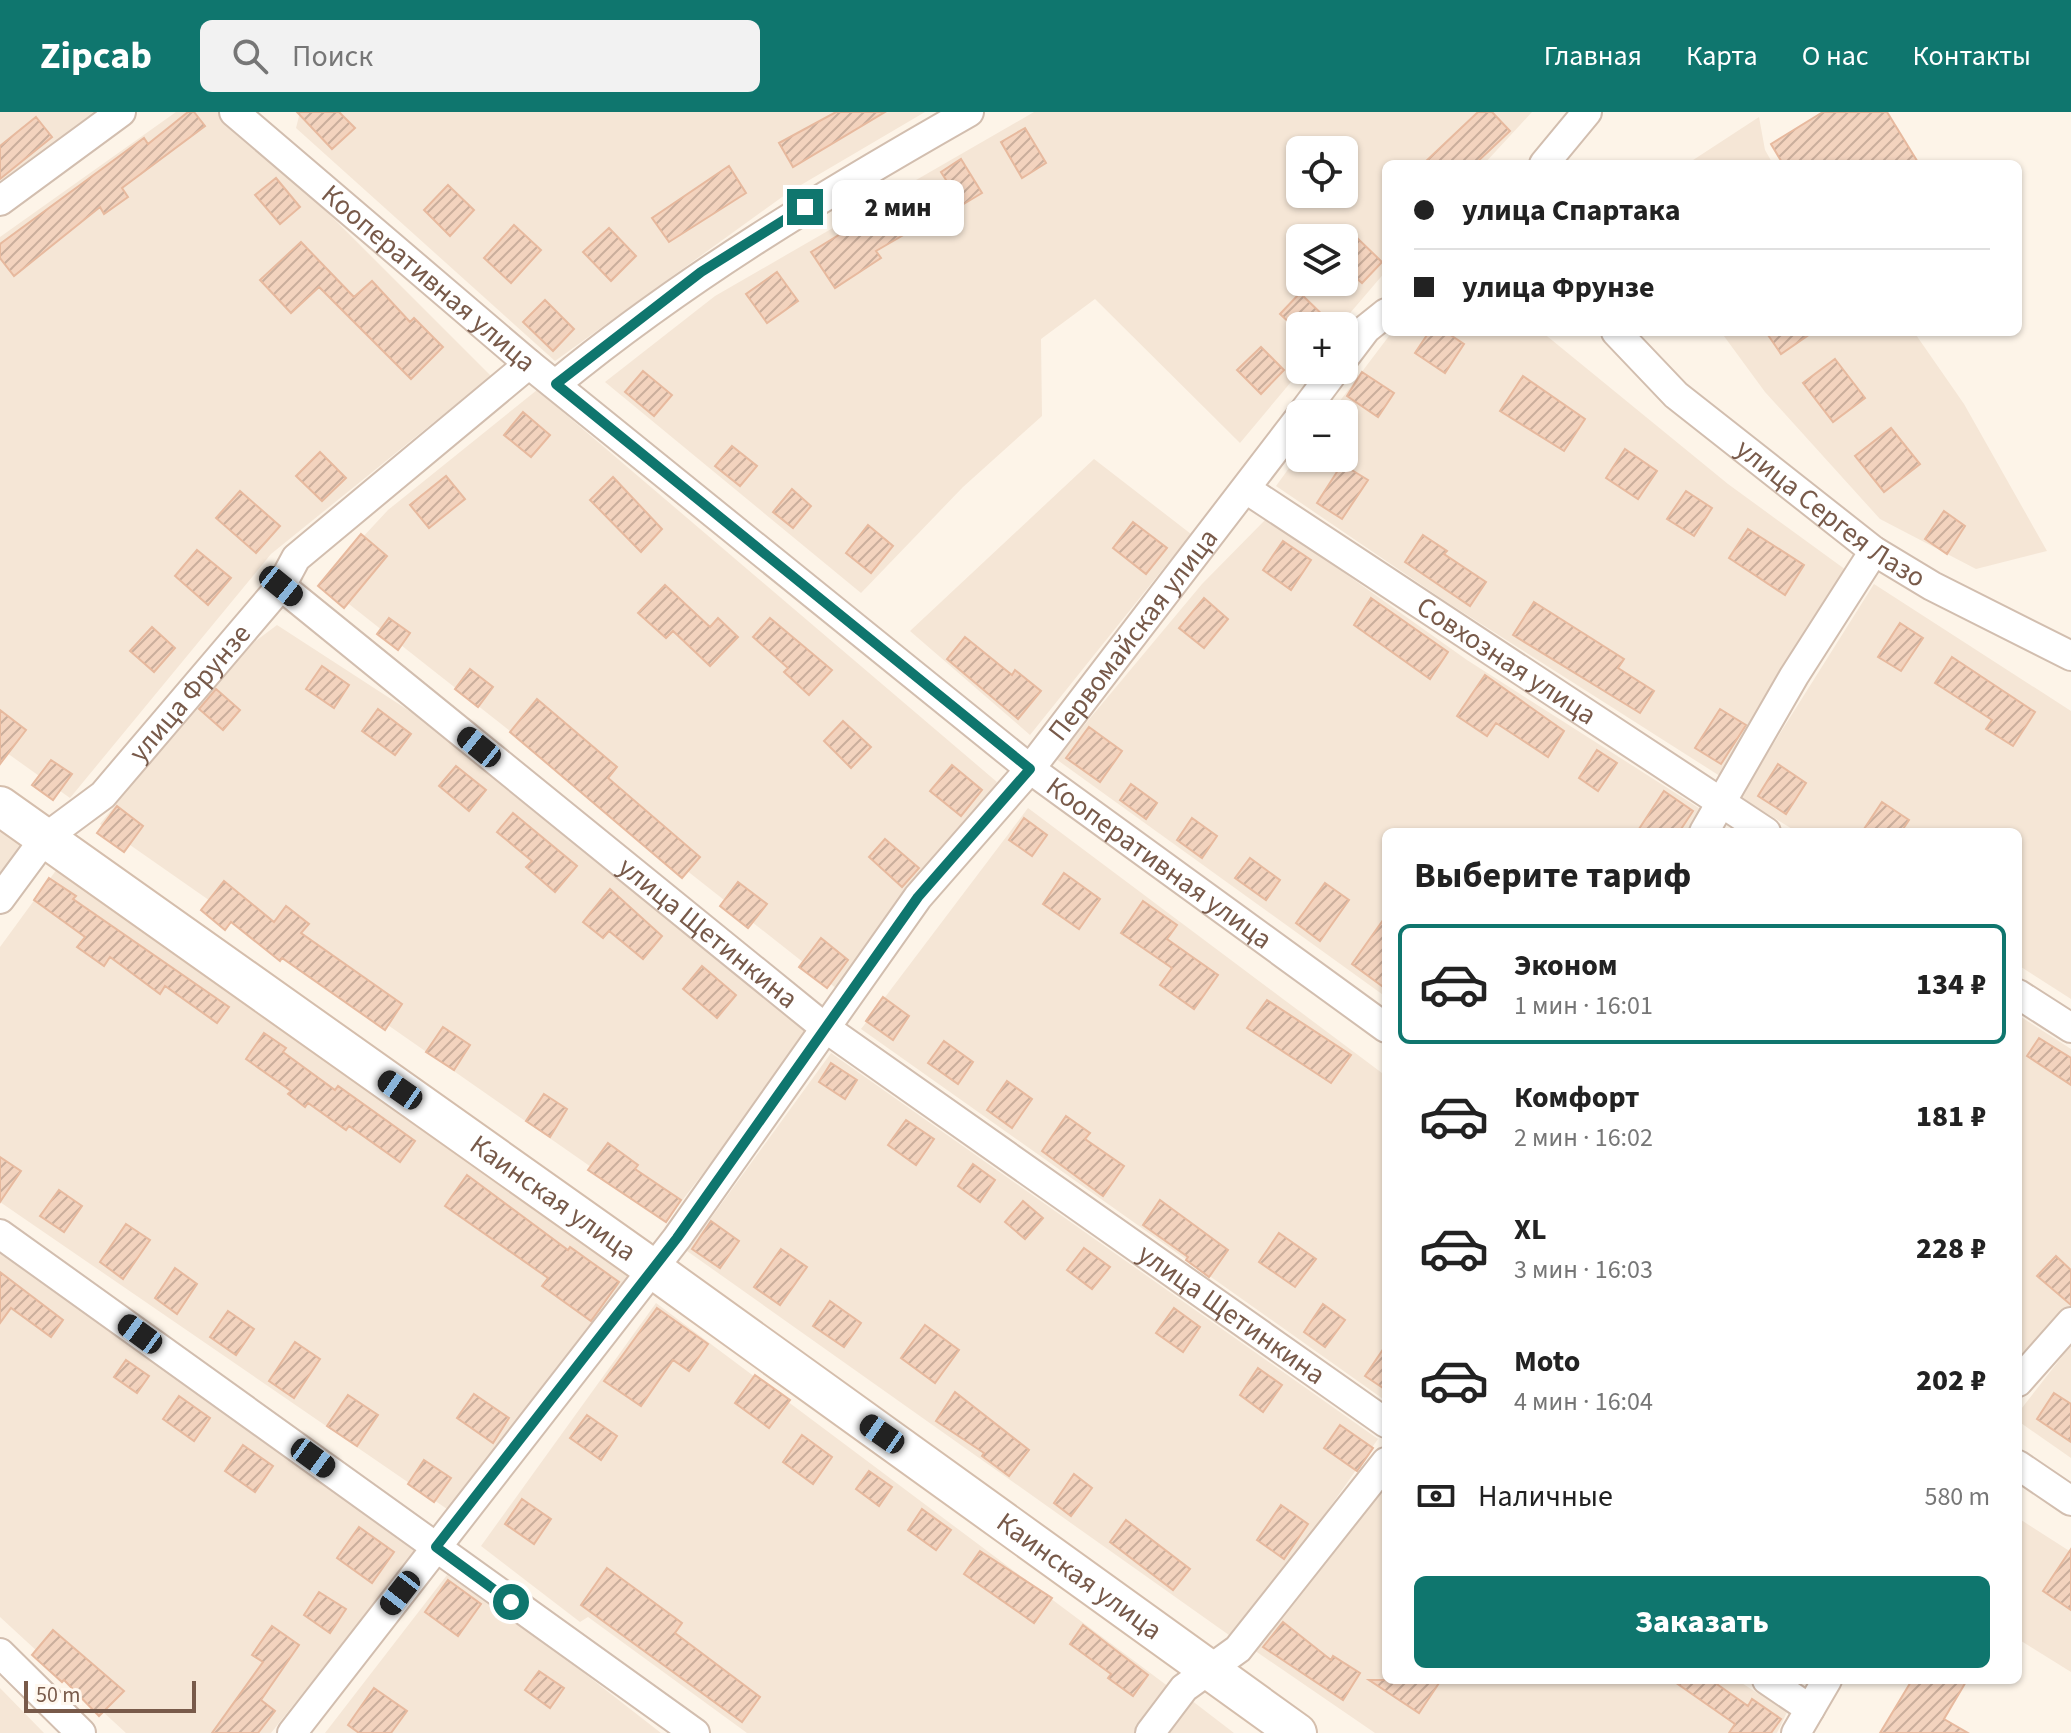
<!DOCTYPE html>
<html lang="ru">
<head>
<meta charset="utf-8">
<style>
	body { margin:0; font-family:"Source Sans 3",sans-serif; background:#f2f2f2; color:#222; height:100vh; display:flex; flex-direction:column; font-size:30px; white-space:nowrap }
	* { box-sizing:border-box; margin:0 }
	p { font-size:26px; color:#767676 }
	.icon { flex:none; width:44px; height:44px; fill:none; stroke:currentColor; stroke-width:2; stroke-linecap:round; stroke-linejoin:round }
	.map { position:relative; flex:1; overflow:hidden }
	.details { position:absolute; left:1382px; top:716px; width:640px; height:856px; display:flex; flex-direction:column; background:#fff; border-radius:12px; box-shadow:0 2px 6px #0004 }
	.details>* { flex:none }
	.guide { position:absolute; left:1382px; top:48px; width:640px; height:176px; border-radius:12px; box-shadow:0 2px 6px #0004; display:grid; align-content:center; height:176px; padding:0 32px; background:#fff }
	.controls { position:absolute; left:1286px; top:24px; display:grid; gap:16px }
	.controls a { display:grid; place-items:center; width:72px; height:72px; border-radius:12px; background:#fff; box-shadow:0 2px 6px #0004; font-size:40px }
	.scale { position:absolute; left:24px; bottom:20px; width:172px; box-sizing:border-box; padding-left:8px; border:4px solid #785a4a; border-top:0; font-size:22px; line-height:28px; white-space:nowrap; color:#785a4a; -webkit-text-stroke:6px #fff8ef; paint-order:stroke }
	.end { position:absolute; width:36px; height:36px; margin:-18px; border:10px solid #0f766e; background:#fff; box-shadow:0 0 0 4px #fff }
	.from { border-radius:50% }
	.bubble { position:absolute; height:56px; border-radius:12px; background:#fff; box-shadow:0 2px 6px #0004; font-size:26px; font-weight:800; line-height:56px; text-align:center }
	.car { position:absolute; width:24px; height:48px; margin:-24px -12px; border-radius:10px; box-shadow:0 0 6px 2px #0007; background:linear-gradient(#222 24%,#8ab4d8 0 40%,#222 0 76%,#8ab4d8 0 86%,#222 0) }
	.guide b { display:flex; align-items:center; gap:28px; height:76px; font-size:30px }
	.guide b+b { border-top:2px solid #e0e0e0 }
	.guide i { width:20px; height:20px; background:#222 }
	ul { padding:0; list-style:none }
	li { display:flex; align-items:center; gap:24px; height:120px; margin:0 16px 12px; padding:0 16px; border:4px solid transparent; border-radius:12px }
	li div { flex:1 }
	li b { display:block; font-size:30px }
	li em { font-style:normal; font-weight:800 }
	li.active { border-color:#0f766e }
	li>.icon { width:72px; height:72px; stroke-width:1.5 }
	h2 { padding:0 32px; font-size:36px; line-height:96px }
	.pay { display:flex; align-items:center; gap:20px; height:88px; padding:0 32px; font-size:30px }
	.pay p { margin-inline-start:auto }
	.action { display:flex; gap:16px; margin-top:auto; padding:16px 32px }
	.action a { flex:1; height:92px; border-radius:12px; background:#0f766e; color:#fff; font-size:32px; font-weight:800; line-height:92px; text-align:center }
	header { display:flex; align-items:center; gap:48px; box-sizing:border-box; height:112px; padding:0 40px; background:#0f766e; color:#fff }
	header strong { font-size:38px }
	nav { display:flex; gap:44px; margin-inline-start:auto; font-size:28px }
	.search { width:560px; height:72px; background:#f2f2f2; display:flex; align-items:center; gap:20px; box-sizing:border-box; padding:0 28px; border-radius:12px; color:#767676; font-size:30px }
	.map>svg:first-child { display:block }
	.residential { fill:#f5e6d6; fill-rule:evenodd }
	.building { fill:url(#building-hatch); stroke:#e7b99e; stroke-width:2 }
	.lines { fill:none; stroke-linecap:round; stroke-linejoin:round }
	.street-casing { stroke:#d2beaf; stroke-width:32 }
	.secondary-casing { stroke:#d5beac; stroke-width:42 }
	.street { stroke:#fff; stroke-width:28 }
	.secondary { stroke:#fff; stroke-width:38 }
	.route { stroke:#0f766e; stroke-width:10 }
	.labels { text-anchor:middle; dominant-baseline:central; stroke-width:7; stroke-linejoin:round; paint-order:stroke }
	.street-label { font-size:28px; fill:#785a4a; stroke:#fff8ef }
</style>
</head>
<body>
<header>
<strong>Zipcab</strong>
<div class="search"><svg class="icon" aria-label="search" viewBox="0 0 24 24"><circle cx="10" cy="10" r="6"/><path d="M15 15l6 6"/></svg>Поиск</div>
<nav><a>Главная</a><a>Карта</a><a>О нас</a><a>Контакты</a></nav>
</header>
<div class="map">
<svg width="2071" height="1621" viewBox="0 0 2071 1621">
	<defs>
		<pattern id="building-hatch" width="6" height="6" patternUnits="userSpaceOnUse" patternTransform="scale(2)"><rect width="6" height="6" fill="#f3d3be"/><path d="M-1 1l2-2M0 6l6-6M5 7l2-2" fill="none" stroke="#caae9c"/></pattern>
	</defs>
	<rect width="100%" height="100%" fill="#fdf4e8"/>
	<path class="residential" d="M0 0H97L0 73Z
		M176 0H220L291 64 491 264 271 442 70 686 0 636V125Z
		M300 0H925L789 80 555 249 296 16Z
		M1034 0H1532L1484 52H1386V159L1339 214H1300L1301 258 1240 331 1095 187 1041 227 1042 304 963 375 861 481 605 270 715 184ZM1300 38H1344V82H1300ZM1300 126H1344V170H1300Z
		M1759 5 1765 38 1773 52H1687Z
		M1392 220H1542L1728 372 1846 458 1723 666 1445 489 1276 374 1300 341V346H1344V302H1330Z
		M1721 220H1914L1964 292 2047 439 1976 457 1880 407 1765 280Z
		M537 278 997 670 837 877 321 470 388 398Z
		M1094 347 1191 422 1030 623 910 519Z
		M1267 406 1467 548 1702 698 1687 720H1386V885L1056 647 1202 472Z
		M1874 472 2071 599V887L2018 853V720H1797L1740 685Z
		M277 513 465 635 816 915 667 1108 100 712 237 543Z
		M1028 696 1386 964V1289L861 917Z
		M0 716 25 734 0 766Z
		M57 757 632 1165 447 1397 0 1090V835Z
		M2018 903 2071 937V1194L2018 1256Z
		M831 941 1378 1327 1236 1528 687 1139Z
		M0 1132 419 1435 271 1621H126L0 1505Z
		M656 1191 1169 1575 1135 1621H747L588 1505 580 1510 481 1434Z
		M2071 1233V1346L2018 1309V1301Z
		M1386 1371V1568H1737L1787 1600 1777 1621H1375L1251 1536Z
		M2018 1406 2071 1440V1560L2018 1527Z
		M447 1463 521 1512 661 1621H325Z
		M0 1576 44 1621H0Z
		M1191 1588 1234 1621H1169Z"/>
	<path class="building" d="M188 0H194L205 14 122 76 128 85 104 102 100 95 14 164 0 146V132L144 26 148 32Z
		M297 0H339L355 16 332 37Z
		M836 0H885L793 55 779 31Z
		M1478 0H1492L1510 19 1475 52H1423Z
		M1823 0H1887L1919 52H1783L1771 32Z
		M36 5 52 25 0 67V34Z
		M1025 16 1046 51 1022 66 1001 30Z
		M961 47 982 81 962 93 941 60Z
		M729 54 746 81 669 130 652 106Z
		M276 66 300 95 280 112 255 83Z
		M448 73 474 98 450 124 424 98Z
		M914 77 931 107 876 139 881 146 835 176 811 140Z
		M514 113 541 138 511 171 484 146Z
		M609 116 636 144 611 169 583 140Z
		M1353 122 1382 150 1362 171 1344 155V132Z
		M301 130 354 185 372 169 410 210 414 206 443 235 411 267 319 175 291 201 260 168Z
		M777 160 798 189 767 211 746 182Z
		M1300 181 1334 214H1293L1280 202Z
		M545 188 574 217 553 239 523 210Z
		M1429 220H1446L1464 232 1445 261 1415 241Z
		M1766 220H1813L1781 242Z
		M1261 235 1284 258 1261 282 1237 258Z
		M1835 247 1865 286 1833 310 1803 271Z
		M643 259 672 283 654 304 625 280Z
		M1362 260 1394 281 1378 305 1347 284Z
		M1523 264 1585 307 1564 339 1500 299Z
		M523 300 550 323 531 345 504 323Z
		M1891 316 1920 352 1884 380 1855 344Z
		M732 334 757 354 740 374 715 354Z
		M1625 337 1657 359 1638 387 1606 366Z
		M320 340 346 366 322 389 296 364Z
		M1342 352 1368 368 1342 407 1317 391Z
		M446 364 465 387 429 416 410 393Z
		M613 365 662 417 641 440 590 388Z
		M792 377 811 394 793 416 773 400Z
		M240 379 280 414 256 441 216 406Z
		M1686 379 1712 396 1694 424 1667 407Z
		M1944 399 1965 414 1947 442 1925 427Z
		M1133 410 1167 436 1146 462 1113 436Z
		M868 413 893 434 871 461 846 441Z
		M1748 417 1804 453 1785 483 1729 446Z
		M361 422 387 444 344 496 318 474Z
		M1423 423 1447 439 1444 442 1486 470 1470 494 1405 450Z
		M1283 429 1311 448 1291 478 1263 458Z
		M197 438 231 466 208 493 175 464Z
		M665 473 710 515 718 506 738 525 710 554 673 519 666 526 638 501Z
		M1204 486 1228 507 1204 536 1179 516Z
		M1371 486 1448 540 1430 567 1354 513Z
		M1534 490 1624 547 1618 556 1654 579 1640 601 1513 523Z
		M389 506 410 521 398 538 377 522Z
		M770 506 832 558 809 583 784 560 788 556 753 525Z
		M1900 511 1923 526 1901 559 1878 545Z
		M152 515 175 536 154 560 130 539Z
		M965 525 1012 563 1015 558 1041 579 1018 607 947 547Z
		M1952 545 2035 600 2013 634 1986 617 1992 608 1935 571Z
		M322 554 349 573 334 596 306 577Z
		M470 557 493 575 478 595 455 577Z
		M1485 563 1564 619 1548 645 1496 611 1487 624 1457 604Z
		M216 577 240 598 223 618 199 597Z
		M537 587 617 655 608 666 700 745 682 766 510 620Z
		M378 597 411 622 395 643 362 619Z
		M1720 597 1746 613 1721 652 1695 636Z
		M0 598 26 618 0 652Z
		M843 609 871 635 851 656 824 629Z
		M1089 615 1122 639 1100 670 1066 646Z
		M1597 638 1617 651 1598 679 1579 666Z
		M51 648 72 662 53 688 32 673Z
		M1778 652 1806 671 1786 702 1758 684Z
		M952 653 982 678 961 704 930 679Z
		M456 654 486 678 469 699 439 674Z
		M1131 672 1157 691 1146 707 1120 688Z
		M1664 679 1693 699 1679 720H1637Z
		M1882 690 1909 708 1901 720H1862Z
		M117 694 143 714 124 740 97 721Z
		M513 701 577 754 555 780 526 755 532 749 497 720Z
		M1024 706 1047 723 1032 744 1009 728Z
		M1192 706 1217 724 1202 746 1177 728Z
		M885 727 919 756 902 775 869 745Z
		M1250 746 1280 768 1266 788 1235 766Z
		M1064 761 1100 787 1079 817 1043 792Z
		M49 766 76 784 73 787 229 895 217 911 165 874 160 882 110 845 104 854 77 835 85 825 34 788Z
		M224 769 274 810 286 794 309 812 301 821 402 892 385 918 282 846 280 849 231 810 225 818 201 798Z
		M738 770 767 792 748 816 720 794Z
		M1325 771 1349 788 1320 829 1296 811Z
		M610 777 662 824 643 847 609 819 603 826 583 810Z
		M1143 789 1177 813 1167 827 1218 863 1194 897 1160 873 1172 856 1121 821Z
		M1386 804V877L1352 852Z
		M821 826 848 848 827 876 799 855Z
		M702 854 736 883 717 906 683 877Z
		M883 885 909 904 893 928 866 909Z
		M1267 888 1351 943 1331 971 1247 916Z
		M443 915 470 933 454 958 426 940Z
		M264 921 286 936 283 940 335 978 338 974 415 1029 400 1050 349 1014 346 1018 308 991 305 995 288 982 291 979 246 947Z
		M2039 926 2071 946V973L2027 944Z
		M944 929 973 950 958 972 928 951Z
		M831 951 857 968 845 987 819 970Z
		M1007 969 1032 987 1012 1016 987 998Z
		M544 982 567 997 550 1025 526 1009Z
		M1066 1004 1090 1021 1085 1027 1124 1054 1103 1084 1042 1039Z
		M906 1008 934 1027 916 1053 888 1033Z
		M608 1031 638 1053 635 1057 681 1088 666 1110 588 1058Z
		M0 1045 21 1059 0 1090Z
		M973 1052 995 1068 980 1090 958 1074Z
		M467 1063 568 1138 570 1135 619 1170 591 1209 542 1174 548 1166 445 1094Z
		M59 1078 82 1094 64 1120 40 1104Z
		M1160 1088 1228 1138 1209 1165 1186 1148 1188 1145 1143 1113Z
		M1023 1089 1043 1106 1025 1127 1005 1110Z
		M711 1109 739 1129 720 1156 692 1137Z
		M126 1112 150 1128 123 1167 100 1150Z
		M1279 1121 1316 1147 1295 1175 1259 1150Z
		M1084 1136 1110 1155 1092 1177 1067 1158Z
		M781 1137 807 1155 780 1193 754 1175Z
		M2056 1144 2071 1158V1193L2037 1164Z
		M175 1156 197 1172 177 1202 155 1186Z
		M0 1160 63 1208 51 1225 11 1196 0 1211Z
		M830 1189 861 1211 844 1235 813 1214Z
		M1323 1192 1345 1208 1325 1235 1304 1220Z
		M657 1196 708 1232 689 1259 673 1248 641 1294 604 1269Z
		M1174 1196 1200 1215 1183 1240 1156 1221Z
		M228 1199 254 1217 236 1243 210 1225Z
		M925 1213 959 1238 935 1271 901 1246Z
		M295 1230 320 1247 294 1286 269 1269Z
		M1386 1233V1278L1365 1264Z
		M126 1248 149 1264 137 1281 114 1265Z
		M1258 1256 1282 1273 1263 1300 1240 1283Z
		M755 1263 790 1288 769 1316 735 1291Z
		M955 1280 1029 1338 1009 1364 982 1344 984 1341 936 1309Z
		M2054 1281 2071 1292V1330L2037 1307Z
		M474 1282 509 1306 493 1331 457 1306Z
		M348 1283 378 1303 357 1334 327 1314Z
		M179 1284 210 1306 194 1329 163 1307Z
		M587 1303 617 1324 601 1348 570 1326Z
		M1340 1313 1373 1336 1357 1359 1324 1336Z
		M802 1323 832 1345 813 1372 783 1350Z
		M243 1333 273 1354 255 1380 225 1359Z
		M424 1348 451 1366 434 1390 408 1372Z
		M869 1359 892 1375 879 1394 856 1377Z
		M1074 1362 1092 1376 1071 1404 1054 1391Z
		M522 1387 551 1407 534 1432 505 1412Z
		M1281 1393 1308 1412 1284 1447 1257 1428Z
		M922 1397 951 1418 936 1438 908 1418Z
		M1126 1408 1190 1457 1173 1478 1110 1430Z
		M359 1415 394 1440 372 1471 337 1446Z
		M2071 1437V1498L2043 1479Z
		M980 1439 1052 1486 1034 1511 964 1462Z
		M607 1456 682 1511 675 1521 760 1585 742 1610 581 1493Z
		M448 1468 481 1492 458 1524 425 1500Z
		M319 1480 346 1497 330 1521 304 1503Z
		M1283 1510 1331 1548 1333 1544 1360 1561 1343 1588 1263 1535Z
		M1083 1513 1148 1563 1133 1584 1108 1566 1111 1562 1070 1532Z
		M272 1514 299 1533 261 1588 275 1599 258 1621H212L263 1550 252 1543Z
		M53 1518 124 1579 99 1604 64 1568 62 1570 32 1543Z
		M539 1559 564 1576 550 1596 525 1578Z
		M1369 1568H1441L1419 1601Z
		M1672 1568H1711L1748 1594 1752 1587 1781 1607 1771 1621H1729L1735 1612Z
		M1912 1568H1967L1944 1607 1968 1621H1880Z
		M374 1576 407 1599 391 1621H359L348 1613Z"/>
	<g class="lines">
		<g class="street-casing">
			<g id="street">
				<path id="s1" d="M234 0 529 252 1030 657 1386 916"/>
				<path d="M1544 52 1587 0"/>
				<path d="M0 89 121 0"/>
				<path id="s2" d="M1616 220 1676 283 1874 439 1932 474 2071 544"/>
				<path d="M1344 246 1366 217 1386 201"/>
				<path d="M556 272C685 166 825 82 969 0"/>
				<path d="M1302 302 1335 258"/>
				<path id="s3" d="M1246 377 1766 720"/>
				<path id="s4" d="M281 474 824 915 1386 1311"/>
				<path d="M1704 720 1794 564 1874 439"/>
				<path id="s5" d="M0 787 45 726 103 683 281 474 296 446 529 252"/>
				<path d="M2018 882 2071 916"/>
				<path d="M0 1122 695 1621"/>
				<path d="M2018 1270 2071 1210"/>
				<path d="M2018 1353 2071 1389"/>
				<path d="M0 1541 81 1621"/>
				<path d="M1767 1568 1810 1597"/>
				<path id="s6" d="M292 1621 677 1126 918 785 1030 657 1300 305"/>
				<path d="M1150 1621 1184 1576 1238 1537 1386 1350"/>
				<path d="M1796 1621 1827 1568"/>
			</g>
		</g>
		<g class="secondary-casing">
			<g id="secondary">
				<path id="s7" d="M0 694 653 1157 1297 1621"/>
			</g>
		</g>
		<use href="#street" class="street"/>
		<use href="#secondary" class="secondary"/>
	</g>
	<g class="lines">
		<path class="route" d="M511 1490 436 1435 677 1126 918 785 1030 657 556 272 701 160 805 95"/>
	</g>
	<g class="labels">
		<g class="street-label">
			<text stroke="none"><textPath href="#s1" startOffset="256">Кооперативная улица</textPath></text>
			<text stroke="none"><textPath href="#s2" startOffset="282">улица Сергея Лазо</textPath></text>
			<text stroke="none"><textPath href="#s6" startOffset="1384">Первомайская улица</textPath></text>
			<text stroke="none"><textPath href="#s3" startOffset="312">Совхозная улица</textPath></text>
			<text stroke="none"><textPath href="#s5" startOffset="282">улица Фрунзе</textPath></text>
			<text stroke="none"><textPath href="#s1" startOffset="1192">Кооперативная улица</textPath></text>
			<text stroke="none"><textPath href="#s4" startOffset="550">улица Щетинкина</textPath></text>
			<text stroke="none"><textPath href="#s7" startOffset="678">Каинская улица</textPath></text>
			<text stroke="none"><textPath href="#s4" startOffset="1198">улица Щетинкина</textPath></text>
			<text stroke="none"><textPath href="#s7" startOffset="1326">Каинская улица</textPath></text>
		</g>
	</g>
</svg>
<div class="controls">
<a><svg class="icon" aria-label="locate" viewBox="0 0 24 24"><circle cx="12" cy="12" r="6"/><path d="M12 2v4M12 18v4M2 12h4M18 12h4"/></svg></a>
<a><svg class="icon" aria-label="layers" viewBox="0 0 24 24"><path d="M12 4l9 5-9 5-9-5zM3 14l9 5 9-5"/></svg></a>
<a>+</a>
<a>−</a>
</div>
<div class="scale">50 m</div>
<i class="end from" style="left:511px;top:1490px"></i>
<i class="end" style="left:805px;top:95px"></i>
<div class="bubble" style="left:832px;top:68px;width:132px">2 мин</div>
<i class="car" style="left:281px;top:474px;rotate:129deg"></i>
<i class="car" style="left:479px;top:635px;rotate:309deg"></i>
<i class="car" style="left:400px;top:978px;rotate:305deg"></i>
<i class="car" style="left:140px;top:1222px;rotate:306deg"></i>
<i class="car" style="left:882px;top:1322px;rotate:305deg"></i>
<i class="car" style="left:313px;top:1346px;rotate:126deg"></i>
<i class="car" style="left:400px;top:1481px;rotate:218deg"></i>
<div class="guide">
<b><i class="from"></i>улица Спартака</b>
<b><i></i>улица Фрунзе</b>
</div>
<section class="details">
<h2>Выберите тариф</h2>
<ul>
<li class="active"><svg class="icon" aria-label="car" viewBox="0 0 24 24"><path d="M5 17H2v-5l4-1 3-4h7l3 4 3 1v5h-3M9 17h6M6 11h13"/><circle cx="7" cy="17" r="2"/><circle cx="17" cy="17" r="2"/></svg><div><b>Эконом</b><p>1 мин · 16:01</p></div><em>134 ₽</em></li>
<li><svg class="icon" aria-label="car" viewBox="0 0 24 24"><path d="M5 17H2v-5l4-1 3-4h7l3 4 3 1v5h-3M9 17h6M6 11h13"/><circle cx="7" cy="17" r="2"/><circle cx="17" cy="17" r="2"/></svg><div><b>Комфорт</b><p>2 мин · 16:02</p></div><em>181 ₽</em></li>
<li><svg class="icon" aria-label="car" viewBox="0 0 24 24"><path d="M5 17H2v-5l4-1 3-4h7l3 4 3 1v5h-3M9 17h6M6 11h13"/><circle cx="7" cy="17" r="2"/><circle cx="17" cy="17" r="2"/></svg><div><b>XL</b><p>3 мин · 16:03</p></div><em>228 ₽</em></li>
<li><svg class="icon" aria-label="car" viewBox="0 0 24 24"><path d="M5 17H2v-5l4-1 3-4h7l3 4 3 1v5h-3M9 17h6M6 11h13"/><circle cx="7" cy="17" r="2"/><circle cx="17" cy="17" r="2"/></svg><div><b>Moto</b><p>4 мин · 16:04</p></div><em>202 ₽</em></li>
</ul>
<div class="pay"><svg class="icon" aria-label="cash" viewBox="0 0 24 24"><path d="M3 7h18v10H3z"/><circle cx="12" cy="12" r="2"/></svg>Наличные<p>580 m</p></div>
<div class="action"><a>Заказать</a></div>
</section>
</div>
</body>
</html>
